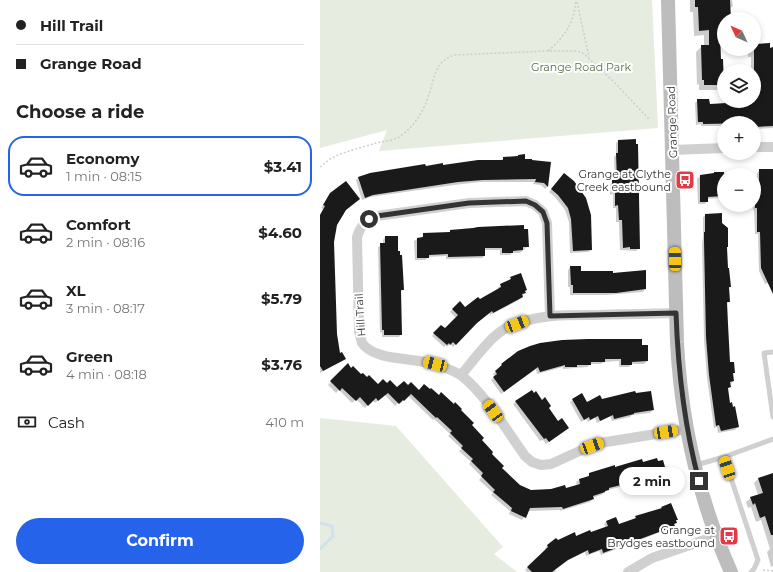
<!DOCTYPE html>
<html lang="en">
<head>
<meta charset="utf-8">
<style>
	body { margin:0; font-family:Montserrat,sans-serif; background:#f6f6f6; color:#222; height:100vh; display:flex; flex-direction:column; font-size:15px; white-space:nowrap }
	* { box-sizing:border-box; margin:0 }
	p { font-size:13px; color:#767676 }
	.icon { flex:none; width:22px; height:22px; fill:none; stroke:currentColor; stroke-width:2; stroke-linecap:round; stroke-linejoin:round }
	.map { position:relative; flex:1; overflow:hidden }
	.sheet { display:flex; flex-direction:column; background:#fff; width:320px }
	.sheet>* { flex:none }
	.top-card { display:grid; align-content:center; height:88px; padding:0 16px; background:#fff }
	.needle { width:26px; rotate:314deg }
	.fabs { position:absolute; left:397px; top:12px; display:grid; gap:8px }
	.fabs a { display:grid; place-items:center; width:44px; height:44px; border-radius:50%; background:#fff; box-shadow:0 2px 6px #0003; font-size:20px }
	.end { position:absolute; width:18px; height:18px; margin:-9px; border:5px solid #333; background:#fff; box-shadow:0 0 0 2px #fff }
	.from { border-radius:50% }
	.bubble { position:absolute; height:28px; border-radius:14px; background:#fff; box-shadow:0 2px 6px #0003; font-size:13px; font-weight:700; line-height:28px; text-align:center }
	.car { position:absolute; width:12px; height:24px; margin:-12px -6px; border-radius:5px; box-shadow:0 0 3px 1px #0007; background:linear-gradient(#f5c518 24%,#345 0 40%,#f5c518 0 76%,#345 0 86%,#f5c518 0) }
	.top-card b { display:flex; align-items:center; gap:14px; height:38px; font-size:15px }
	.top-card b+b { border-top:1px solid #e0e0e0 }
	.top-card i { width:10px; height:10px; background:#222 }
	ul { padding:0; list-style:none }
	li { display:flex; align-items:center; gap:12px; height:60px; margin:0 8px 6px; padding:0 8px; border:2px solid transparent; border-radius:16px }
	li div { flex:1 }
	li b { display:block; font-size:15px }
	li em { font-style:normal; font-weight:700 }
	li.active { border-color:#2563eb }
	li>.icon { width:36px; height:36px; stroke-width:1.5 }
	h2 { padding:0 16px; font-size:18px; line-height:48px }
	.pay { display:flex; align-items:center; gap:10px; height:44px; padding:0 16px; font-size:15px }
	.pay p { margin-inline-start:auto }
	.cta { display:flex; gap:8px; margin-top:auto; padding:8px 16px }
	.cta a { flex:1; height:46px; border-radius:24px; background:#2563eb; color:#fff; font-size:16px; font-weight:700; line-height:46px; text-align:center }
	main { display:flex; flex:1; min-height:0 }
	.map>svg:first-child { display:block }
	.green { fill:#e6ecdf }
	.shadow { fill:#0003 }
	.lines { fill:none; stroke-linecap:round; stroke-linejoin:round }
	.stream { stroke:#cfe2ee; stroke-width:3 }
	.building { fill:#1a1a1a }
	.path { stroke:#cdcdcd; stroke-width:1.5; stroke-dasharray:2 2; stroke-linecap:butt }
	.lane { stroke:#d0d0d0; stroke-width:5 }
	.street { stroke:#d0d0d0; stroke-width:10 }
	.secondary { stroke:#bdbdbd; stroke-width:14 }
	.route { stroke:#333; stroke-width:5 }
	.labels { text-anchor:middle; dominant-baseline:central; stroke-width:4; stroke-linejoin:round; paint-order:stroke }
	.park-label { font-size:11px; fill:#56703f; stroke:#fff }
	.street-label { font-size:11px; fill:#333; stroke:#fff }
	.poi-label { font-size:11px; fill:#333; stroke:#fff; text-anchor:end }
</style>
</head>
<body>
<main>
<section class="sheet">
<div class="top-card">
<b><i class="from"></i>Hill Trail</b>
<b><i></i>Grange Road</b>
</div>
<h2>Choose a ride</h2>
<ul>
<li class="active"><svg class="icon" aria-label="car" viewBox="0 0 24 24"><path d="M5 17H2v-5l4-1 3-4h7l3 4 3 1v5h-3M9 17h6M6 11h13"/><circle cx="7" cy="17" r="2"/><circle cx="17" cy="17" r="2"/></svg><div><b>Economy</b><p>1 min · 08:15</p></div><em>$3.41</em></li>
<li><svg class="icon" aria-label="car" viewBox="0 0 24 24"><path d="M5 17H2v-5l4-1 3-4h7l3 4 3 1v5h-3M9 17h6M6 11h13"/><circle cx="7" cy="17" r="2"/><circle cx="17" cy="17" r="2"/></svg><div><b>Comfort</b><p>2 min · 08:16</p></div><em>$4.60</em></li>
<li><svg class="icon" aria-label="car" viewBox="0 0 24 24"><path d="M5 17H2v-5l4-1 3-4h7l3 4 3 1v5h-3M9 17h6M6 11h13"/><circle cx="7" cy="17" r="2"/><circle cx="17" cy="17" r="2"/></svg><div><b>XL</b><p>3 min · 08:17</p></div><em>$5.79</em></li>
<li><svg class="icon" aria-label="car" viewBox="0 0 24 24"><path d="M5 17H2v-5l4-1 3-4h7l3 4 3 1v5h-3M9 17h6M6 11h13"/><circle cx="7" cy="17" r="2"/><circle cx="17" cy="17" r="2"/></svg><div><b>Green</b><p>4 min · 08:18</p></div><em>$3.76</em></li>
</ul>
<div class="pay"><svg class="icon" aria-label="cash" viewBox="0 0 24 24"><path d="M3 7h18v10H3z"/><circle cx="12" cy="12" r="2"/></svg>Cash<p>410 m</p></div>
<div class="cta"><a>Confirm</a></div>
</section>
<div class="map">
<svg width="453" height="572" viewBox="0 0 453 572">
	<rect width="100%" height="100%" fill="#fff"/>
	<path class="green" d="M0 0H332L338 128 59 151 67 130 0 148Z
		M0 418 76 426 183 547 174 554 197 572H0Z"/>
	<path class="shadow" d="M370 0H412L413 6 409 9 410 19H404V35H399L400 60 404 84 398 90H379V84L377 85 376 52 382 46H384V35L374 36 373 12H370Z
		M434 45 453 48V128L434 129V123H404V126H381V124L376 125 375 103 378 100 389 105 404 104 406 101H434V71H431V57H428V49H434Z
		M298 141 319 248 316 251 300 250 299 222H296V208H293V194L290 195V184L295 181 294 157 296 155V143Z
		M198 156 204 160 228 186 225 189 221 185 213 184 214 182H160L134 185 50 197 42 200 36 180 39 177 105 167 122 166 181 160 184 158 197 157Z
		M440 170 453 171V281L445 284 439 271 438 234H435L434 210H433L434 197 437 194V173Z
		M395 173H413V175H404V196L398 198 387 199V201L385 204H378L377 179 380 176Z
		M242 177 271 250 268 252 250 253 249 222 245 210 235 197 229 192Z
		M11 194 25 210 16 225 0 349V215L3 209 1 208Z
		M386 215 402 224 410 287 408 289 409 302 406 304 409 363 414 373 412 374 413 381 407 390 409 404 418 427 415 430 398 433 397 427 394 428 387 378 384 340 382 245 383 235V217Z
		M131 231 208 246 200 253H192L190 255H180V250H164V256L162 258 126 259V256L108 257 105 260H95L94 241 97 239 101 238 104 234 129 233Z
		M65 237 80 256 83 289 81 292V334L79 337H62V332L60 333 58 247 63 244V240Z
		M250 267 260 272 292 274 325 289 323 292 286 295H250V287H248V270Z
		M191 278 205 293 199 300 170 315 169 313 154 325 133 347 130 344 127 347 126 345 124 347 112 336 121 326 125 329 136 318 130 312 140 302 145 308 179 289 178 288 180 286 183 292Z
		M321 346 327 361 324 364H311L309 367H299V361L284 362 281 364H270L267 367 243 369V367L217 374 216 369 181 394 171 380 175 377 173 374 180 368 179 367 198 352Z
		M0 358 25 359 0 373Z
		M28 365 31 370 58 385 67 384 77 389 88 386 140 410 180 468 200 486 211 491 245 490 257 486 256 482 259 480 266 478 268 475 270 481 269 474 294 468 323 464 346 474 343 477 333 480 334 483 331 485 320 488 319 482 288 490 281 495 272 498 273 499 270 502 240 511V510L208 511 202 520 189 514 190 511 171 495 173 493 159 480 162 477 149 464 151 462 139 451 142 449 128 436 130 434 114 419 113 420 88 396 81 403 79 402 75 406 65 395 55 403 52 400 45 408 36 399 32 403 19 390 16 393 8 385Z
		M262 394 267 403 315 394 333 410 330 413 312 415 310 417 292 421 290 416 277 423 275 418 268 422 266 419 261 422 250 402Z
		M196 402 228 409 245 430 226 444 223 440 220 441 193 404Z
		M453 474V566L451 567 447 552 450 549 441 520 436 522 431 507 428 508 426 502 431 498 438 495 434 483 438 479Z
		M342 507 356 520 351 528 281 555 279 551 266 556 265 552 244 562 235 569 236 571 235 572H207L205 570 226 550 225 549 227 546 236 539 238 542 271 534 286 528 284 524 287 521 298 525 313 520 316 517 340 510Z"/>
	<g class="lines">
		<path class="stream" d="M0 523 12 526 13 536 0 549"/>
	</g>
	<path class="building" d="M375 0H410L411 19H404V30H401L400 33 401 59H403L404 85H384V80H382L381 45H389V30L379 31 378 7H375Z
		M450 43V48L453 47V126L434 127V123L383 124V122H378L377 99H389L390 104 407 103V101H434V44Z
		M316 139V144H318L320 249H310V247L303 248 302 220H299L298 205 295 206V192H292V180H297L296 153H298V140Z
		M205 154V159H212V160L231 162 228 187 224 183 215 182 216 179 163 180 138 182 53 195 45 198 38 177 50 173 105 164 106 166 123 163V165L158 160H183V157L198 156V155Z
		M439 169H453V294L441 268 440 232H437V208H435V195H438V191H439Z
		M394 172H404V194H402V196L388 197V202H380V175L394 173Z
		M244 173 254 181 266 198 271 215 272 250 253 251 251 219 248 208 238 195 231 189Z
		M26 181 40 199 26 210 17 225 14 242 17 334 20 353 22 352 26 359 3 371 0 366V215L5 206 3 205 10 193Z
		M402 213V223L408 228V247H407L408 268H409L411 287H409L410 302H407L408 324 410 362H414L415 373H413L414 381 410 382 411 387 408 388 410 403 412 402 413 407 415 406 419 427 401 431 399 425 396 426 389 375 386 337 384 241V232H385V214Z
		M204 225V229H208L209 247H203V250L193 251V253H182V248H165V256L128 257V254L109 255V258H97V238L103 237V233L130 232V230L153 228 158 227Z
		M65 236H78V251H80V255H82L84 290H81L82 335H64V330H62L60 243H65Z
		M250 266H261V271H293V273L326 270V289L296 293H253V285H251Z
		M201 273 207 290 205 291 206 293 202 294 203 297 173 313 172 311 157 323 136 345 133 342 130 345 129 343 127 345 113 333 121 325 125 328 138 315 132 309 140 301 145 307 158 297 160 299 181 287 180 284 191 279 190 277Z
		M268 339H322V345H328V361L312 362V365H301V359H285V362H271V365H257V367H245V365L220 372 218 367 184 392 173 377 177 374 175 371 182 365 181 364 198 351 210 346 220 343 242 340Z
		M28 363 31 368 33 366 41 374 43 373 47 377 49 375 58 384 63 379 67 383 70 380 77 387 84 381 88 385 91 382 99 390 104 384 110 389 111 388 119 395 121 392 134 404 135 402 142 409 141 410 154 423 152 425 164 438 162 440 173 452 172 454 184 466 182 468 200 485 211 490 231 489 245 485 246 488 260 484 259 479 269 476V473L295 465V467L322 459 323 462 337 458 338 461 343 460 347 474 333 478 335 483 323 486 321 480 289 488V490L285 491V492L273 496 274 499 243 509 242 507 210 508 206 518 191 511 192 508 173 492 175 490 161 476 163 473 151 461 153 459 141 448 143 446 130 433 132 431 117 417 116 418 91 394 84 401 83 400 79 404 68 393 58 401 56 398 48 406 40 397 36 401 22 388 20 391 10 381Z
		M212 390 214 393 216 391 222 400 225 397 231 406 229 408 238 421 242 418 249 428 229 442 226 438 224 439 195 401Z
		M315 391 316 393 331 391 334 410 314 413V414L294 419 293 415 280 421 278 416 270 420 269 417 264 420 252 399 262 393 267 402 280 395 282 399Z
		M453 473V535H451L445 516 440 518 435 503 433 505 430 497 443 493 438 478Z
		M351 503 358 520H356L357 523 354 524 355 526 283 553 282 549 269 554 268 550 248 560 232 572H212L207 567 228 547 227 545 236 538 238 540 255 532 256 536 270 530 271 532 288 526 286 521 296 517 299 524 316 518 315 516 342 508 341 507Z"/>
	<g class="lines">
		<path class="path" d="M257 2 269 57
			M228 51C245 36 254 23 256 0
			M0 167 10 159 18 155C30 150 44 147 56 143 65 141 75 141 82 135 95 125 103 112 108 97 115 79 113 63 134 55L227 51H256L263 53 293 81 330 120
			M443 570 453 571"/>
		<path class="lane" d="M453 352 444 353 453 417
			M404 457 438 560 434 569 431 572
			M376 465 404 457 453 439"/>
		<path class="street" d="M434 147H453
			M353 150 404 148
			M230 316 227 223 223 212 215 205 206 201 149 203 57 216C46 220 41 225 37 237L39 331C40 335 41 340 42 343 55 362 97 357 118 365 126 368 135 371 142 376 165 394 188 432 205 456L212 462 221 465 231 464 264 449 280 443 367 429
			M141 375C155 359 169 337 188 327 216 314 246 315 276 315 302 314 329 314 356 313
			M308 572 332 558 396 536"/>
		<path class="secondary" d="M348 0 357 342C361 421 379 500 411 572"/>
	</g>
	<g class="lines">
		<path class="route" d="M49 219 57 216 149 203 206 201 215 205 223 212 227 223 230 316 356 313C358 370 364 425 379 481"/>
	</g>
	<defs>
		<g id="bus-square" transform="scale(1)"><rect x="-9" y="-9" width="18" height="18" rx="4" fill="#e63946" stroke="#fff"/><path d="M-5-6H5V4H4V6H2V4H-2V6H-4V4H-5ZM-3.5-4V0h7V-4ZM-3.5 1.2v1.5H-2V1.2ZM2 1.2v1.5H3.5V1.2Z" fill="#fff"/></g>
	</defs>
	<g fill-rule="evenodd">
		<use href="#bus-square" x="365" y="180"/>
		<use href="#bus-square" x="409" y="536"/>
	</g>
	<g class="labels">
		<g class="park-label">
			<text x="261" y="67">Grange Road Park</text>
		</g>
		<g class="street-label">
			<text transform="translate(352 122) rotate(-92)">Grange Road</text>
			<text transform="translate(40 315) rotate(-94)">Hill Trail</text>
		</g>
		<g class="poi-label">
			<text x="351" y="174">Grange at Clythe<tspan x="351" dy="13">Creek eastbound</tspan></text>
			<text x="395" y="530">Grange at<tspan x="395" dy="13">Brydges eastbound</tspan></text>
		</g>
	</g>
</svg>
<div class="fabs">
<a><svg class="needle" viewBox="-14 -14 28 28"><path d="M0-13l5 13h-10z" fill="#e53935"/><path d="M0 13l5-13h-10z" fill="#767676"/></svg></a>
<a><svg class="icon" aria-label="layers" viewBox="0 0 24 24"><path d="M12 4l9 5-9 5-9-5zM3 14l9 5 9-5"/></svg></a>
<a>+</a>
<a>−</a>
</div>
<i class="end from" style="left:49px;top:219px"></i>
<i class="end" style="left:379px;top:481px"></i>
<div class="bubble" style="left:299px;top:467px;width:66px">2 min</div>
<i class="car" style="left:355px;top:259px;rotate:359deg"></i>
<i class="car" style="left:197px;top:324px;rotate:69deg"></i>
<i class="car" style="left:115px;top:364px;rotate:284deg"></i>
<i class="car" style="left:173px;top:411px;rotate:324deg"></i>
<i class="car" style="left:346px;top:432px;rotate:81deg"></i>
<i class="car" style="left:272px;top:446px;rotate:70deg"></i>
<i class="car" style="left:407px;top:468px;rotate:342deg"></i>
</div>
</main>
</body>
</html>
